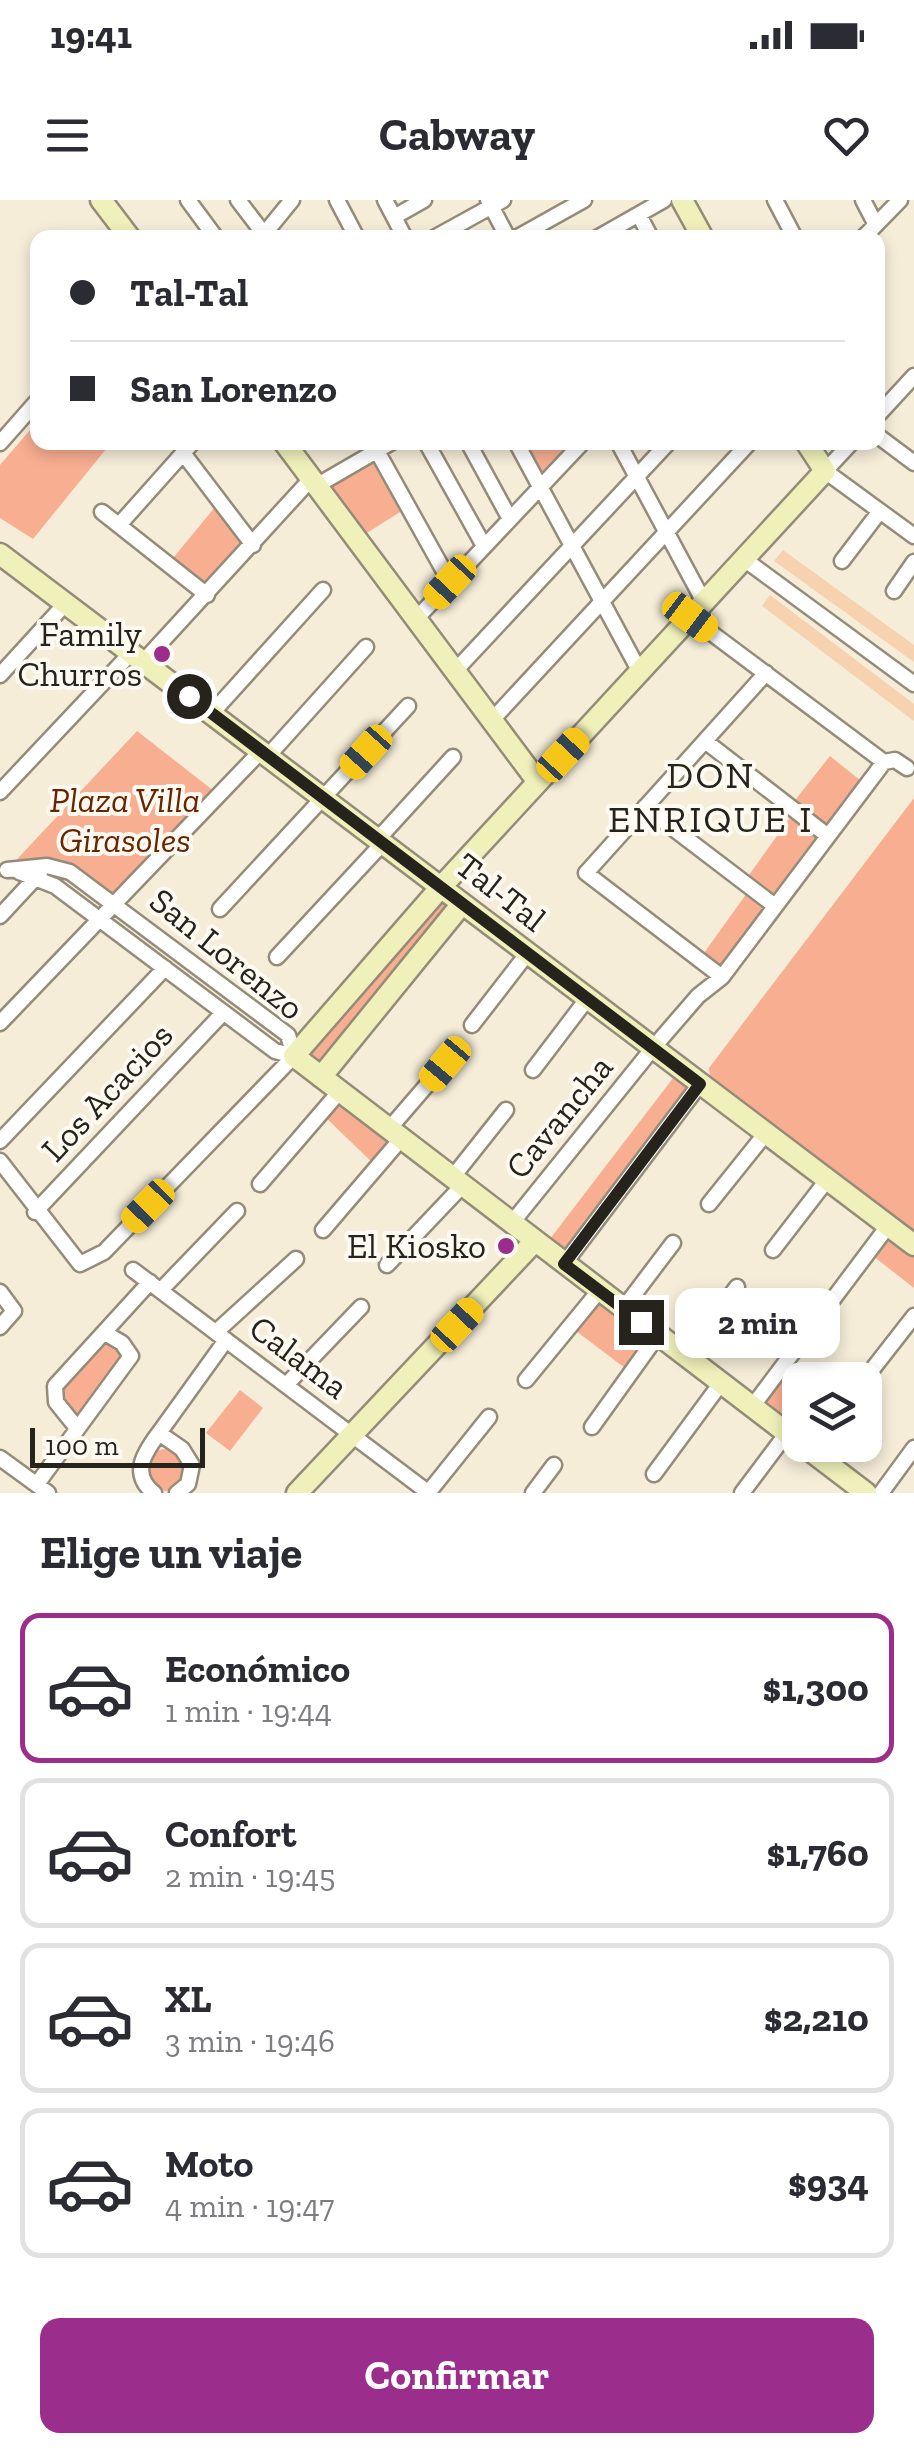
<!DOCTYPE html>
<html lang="es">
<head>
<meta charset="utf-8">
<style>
	body { margin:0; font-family:"Zilla Slab",serif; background:#f7f7f7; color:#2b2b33; height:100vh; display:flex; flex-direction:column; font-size:38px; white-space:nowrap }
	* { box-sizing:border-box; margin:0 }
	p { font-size:32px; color:#7c7c81 }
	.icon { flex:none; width:55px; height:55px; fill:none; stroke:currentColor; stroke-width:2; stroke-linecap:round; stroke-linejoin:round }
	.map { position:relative; height:1293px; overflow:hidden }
	.details { display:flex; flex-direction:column; background:#fff; flex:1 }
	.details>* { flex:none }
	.top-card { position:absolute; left:30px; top:30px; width:855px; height:220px; border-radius:20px; box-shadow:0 5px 15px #0003; display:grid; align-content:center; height:220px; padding:0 40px; background:#fff }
	.fabs { position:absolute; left:782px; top:1162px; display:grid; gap:20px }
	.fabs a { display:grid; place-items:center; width:100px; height:100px; border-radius:20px; background:#fff; box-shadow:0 5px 15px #0003; font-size:50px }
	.scale { position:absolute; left:30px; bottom:25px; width:175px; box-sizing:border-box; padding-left:10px; border:5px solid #26231c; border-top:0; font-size:28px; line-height:35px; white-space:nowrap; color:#26231c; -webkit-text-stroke:8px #fefaf2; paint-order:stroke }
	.end { position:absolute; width:45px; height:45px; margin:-22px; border:12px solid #26231c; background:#fff; box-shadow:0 0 0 5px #fff }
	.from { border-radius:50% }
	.bubble { position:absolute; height:70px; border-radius:20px; background:#fff; box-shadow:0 5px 15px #0003; font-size:32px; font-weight:700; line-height:70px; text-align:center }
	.car { position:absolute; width:30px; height:60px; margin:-30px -15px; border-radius:12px; box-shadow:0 0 8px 2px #0007; background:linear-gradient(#f5c518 24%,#345 0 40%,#f5c518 0 76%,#345 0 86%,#f5c518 0) }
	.top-card b { display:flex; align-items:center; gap:35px; height:95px; font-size:38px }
	.top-card b+b { border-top:2px solid #e1e1e2 }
	.top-card i { width:25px; height:25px; background:#2b2b33 }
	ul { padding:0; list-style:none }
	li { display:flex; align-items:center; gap:30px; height:150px; margin:0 20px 15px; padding:0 20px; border:5px solid #e1e1e2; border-radius:20px }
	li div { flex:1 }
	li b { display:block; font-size:38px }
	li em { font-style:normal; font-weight:700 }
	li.selected { border-color:#9b2d8c }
	li>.icon { width:90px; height:90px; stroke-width:1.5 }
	h2 { padding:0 40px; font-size:45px; line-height:120px }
	.action { display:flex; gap:20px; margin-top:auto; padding:20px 40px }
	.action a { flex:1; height:115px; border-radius:20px; background:#9b2d8c; color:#fff; font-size:40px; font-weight:700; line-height:115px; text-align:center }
	.status { display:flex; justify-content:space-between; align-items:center; height:70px; padding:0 50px; background:#fff; direction:ltr }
	.status svg { height:28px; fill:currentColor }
	header { display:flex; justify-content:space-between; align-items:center; height:130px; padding:0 40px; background:#fff; font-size:45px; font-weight:700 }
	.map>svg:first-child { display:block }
	.green { fill:#f8ae91 }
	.building { fill:#f7d2af }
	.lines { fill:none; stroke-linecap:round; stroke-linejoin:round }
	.street-casing { stroke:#948c79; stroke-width:19 }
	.secondary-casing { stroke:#948c79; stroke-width:25 }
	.street { stroke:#fff; stroke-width:14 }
	.secondary { stroke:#f0f1ba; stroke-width:20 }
	.route { stroke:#26231c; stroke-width:12 }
	.poi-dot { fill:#9b2d8c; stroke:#fefaf2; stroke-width:4 }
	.labels { text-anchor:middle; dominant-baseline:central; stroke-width:8; stroke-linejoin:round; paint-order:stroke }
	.poi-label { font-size:35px; fill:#26231c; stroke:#fefaf2; text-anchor:end }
	.park-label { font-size:35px; font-style:italic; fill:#692501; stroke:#fefaf2 }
	.street-label { font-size:35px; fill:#26231c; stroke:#fefaf2 }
	.neighbourhood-label { font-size:38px; letter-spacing:2.5px; fill:#26231c; stroke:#fefaf2 }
</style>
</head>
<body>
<div class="status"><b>19:41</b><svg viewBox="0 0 49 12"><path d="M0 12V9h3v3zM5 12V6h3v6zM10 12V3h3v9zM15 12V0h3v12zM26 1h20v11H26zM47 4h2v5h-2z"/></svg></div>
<header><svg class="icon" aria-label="menu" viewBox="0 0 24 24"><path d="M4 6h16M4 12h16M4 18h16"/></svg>Cabway<svg class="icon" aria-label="heart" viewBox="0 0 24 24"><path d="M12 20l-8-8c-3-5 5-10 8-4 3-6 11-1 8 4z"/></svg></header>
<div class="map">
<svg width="914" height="1293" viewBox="0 0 914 1293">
	<rect width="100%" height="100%" fill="#f5edd8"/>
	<path class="green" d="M37 222 38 242 111 243 33 339 0 318V265Z
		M521 243H561L567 253 541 280Z
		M376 255 405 309 362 336 325 286Z
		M220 301 253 345 207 395 169 363Z
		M137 531 219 595 115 706 70 672 7 670Z
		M830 556 861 581 723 767 704 753 747 693 749 675 792 615 796 599Z
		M914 598V1036L711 883 709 868Z
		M443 699 453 708 321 877 294 856Z
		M680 869 700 884 564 1064 543 1048Z
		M340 891 401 939 377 967 321 913Z
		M888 1026 914 1045V1088L868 1052Z
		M599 1101 648 1138 625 1168 576 1131Z
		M105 1139 122 1143 127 1156 81 1216 64 1214 55 1186Z
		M788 1163 811 1180H800V1232L759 1201Z
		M240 1190 263 1208 230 1251 206 1233Z
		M145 1270a21 21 0 1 1 42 0a21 21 0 1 1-42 0Z"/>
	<path class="building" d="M783 350 914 445V462L774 361Z
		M770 395 914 504V521L762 406Z"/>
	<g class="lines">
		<g class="street-casing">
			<path id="street" d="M188 0 216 38
				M238 0 264 34
				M337 0 357 38
				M385 0 405 38
				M488 0 508 38
				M775 0 795 38
				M863 0 876 25
				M639 15 651 38
				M394 17 424 0
				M261 38 292 0
				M434 38 503 0
				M516 38 584 0
				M597 38 664 0
				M863 38 900 0
				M878 215 914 176
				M878 236 914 263
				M426 242 484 346
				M468 242 510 319
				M516 242 640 472
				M618 242 704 402
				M852 242 825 271 914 336
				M0 243 38 200
				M377 251 450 382
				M183 253 253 345
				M316 286 392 242
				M102 312 207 395
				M119 325 193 242
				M744 359 914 484
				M842 361 880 311
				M894 391 914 362
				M690 417 884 562 895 560 907 568
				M416 419 583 242
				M143 462 311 279
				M455 471 669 242
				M0 475 66 403
				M212 513 323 390
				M492 520 750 242
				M705 541 828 636
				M268 556 366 447
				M0 592 131 453
				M645 607 775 706
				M378 639 453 557
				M7 670 47 666 70 672 288 835 294 856
				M19 672 55 686 275 851 294 856
				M220 709 408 506
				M0 716 40 673
				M277 757 383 643
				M722 777 586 673 766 473
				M0 823 261 551
				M472 825 527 754
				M533 870 587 799
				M389 929 445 864
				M0 941 165 768
				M0 961 80 1064 104 1052 294 856
				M452 978 506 910
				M260 984 340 891
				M709 1004 766 933
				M35 1012 223 813
				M511 1024 653 848 698 796 722 777 884 562
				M323 1030 401 939
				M773 1050 827 980
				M564 1064 700 884
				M387 1065 462 986
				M133 1070 429 1293
				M161 1090 237 1011
				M0 1092 14 1111 0 1127
				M623 1109 673 1043
				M216 1132 296 1059
				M686 1156 737 1087
				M526 1180 599 1091
				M864 1180 914 1116
				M286 1185 361 1107
				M752 1207 888 1026
				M592 1227 658 1135
				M77 1228 56 1202 55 1186 150 1082
				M159 1233 226 1140
				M0 1258 48 1293
				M654 1274 721 1183
				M37 1284 131 1156 122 1143 105 1133
				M154 1293C130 1274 144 1253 159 1233L182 1249 192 1265 188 1284 177 1293
				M428 1293 489 1217
				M533 1293 554 1265
				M742 1293 787 1233
				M881 1293 914 1248"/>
		</g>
		<g class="secondary-casing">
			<path id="secondary" d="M101 0 130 38
				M682 0 703 38
				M284 242 538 582
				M0 354 914 1045
				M321 877 461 705
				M800 1243 294 856 441 687 825 271 806 242
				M803 1245 866 1293
				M297 1293 534 1042"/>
		</g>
		<use href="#street" class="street"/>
		<use href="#secondary" class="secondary"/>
	</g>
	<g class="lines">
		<path class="route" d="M189 496 700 884 564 1064 641 1122"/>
	</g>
	<g class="poi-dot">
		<circle cx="162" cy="454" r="10"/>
		<circle cx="506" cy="1046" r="10"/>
	</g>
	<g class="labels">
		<g class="poi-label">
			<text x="142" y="434">Family<tspan x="142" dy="40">Churros</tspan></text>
			<text x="486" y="1046">El Kiosko</text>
		</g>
		<g class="park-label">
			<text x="125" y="600">Plaza Villa<tspan x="125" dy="40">Girasoles</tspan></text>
		</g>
		<g class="street-label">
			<text transform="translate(501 692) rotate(38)">Tal-Tal</text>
			<text transform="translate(227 754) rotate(39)">San Lorenzo</text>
			<text transform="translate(107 892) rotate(-47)">Los Acacios</text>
			<text transform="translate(559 917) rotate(-51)">Cavancha</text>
			<text transform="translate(299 1157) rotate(37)">Calama</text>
		</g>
		<g class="neighbourhood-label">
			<text x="711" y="575">DON<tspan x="711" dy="44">ENRIQUE I</tspan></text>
		</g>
	</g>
</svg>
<div class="fabs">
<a><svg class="icon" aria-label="layers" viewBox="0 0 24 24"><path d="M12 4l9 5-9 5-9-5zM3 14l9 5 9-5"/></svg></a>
</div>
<div class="scale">100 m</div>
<i class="end from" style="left:189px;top:496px"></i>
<i class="end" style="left:641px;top:1122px"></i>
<div class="bubble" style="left:675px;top:1088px;width:165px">2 min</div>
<i class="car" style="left:450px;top:382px;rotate:223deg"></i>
<i class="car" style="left:690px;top:417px;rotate:127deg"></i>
<i class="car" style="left:366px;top:552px;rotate:222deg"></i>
<i class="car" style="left:563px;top:555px;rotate:43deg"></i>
<i class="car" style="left:445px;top:864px;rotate:220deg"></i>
<i class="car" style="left:148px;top:1006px;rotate:224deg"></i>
<i class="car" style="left:457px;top:1125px;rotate:43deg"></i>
<div class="top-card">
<b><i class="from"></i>Tal-Tal</b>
<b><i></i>San Lorenzo</b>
</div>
</div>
<section class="details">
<h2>Elige un viaje</h2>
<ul>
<li class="selected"><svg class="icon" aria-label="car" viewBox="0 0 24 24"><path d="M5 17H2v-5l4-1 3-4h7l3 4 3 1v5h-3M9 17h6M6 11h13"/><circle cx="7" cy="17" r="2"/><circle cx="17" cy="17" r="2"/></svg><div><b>Económico</b><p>1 min · 19:44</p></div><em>$1,300</em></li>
<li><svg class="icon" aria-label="car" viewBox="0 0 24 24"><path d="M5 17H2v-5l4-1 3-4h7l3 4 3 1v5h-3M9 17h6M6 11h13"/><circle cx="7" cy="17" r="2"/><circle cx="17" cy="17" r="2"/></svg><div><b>Confort</b><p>2 min · 19:45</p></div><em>$1,760</em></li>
<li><svg class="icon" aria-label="car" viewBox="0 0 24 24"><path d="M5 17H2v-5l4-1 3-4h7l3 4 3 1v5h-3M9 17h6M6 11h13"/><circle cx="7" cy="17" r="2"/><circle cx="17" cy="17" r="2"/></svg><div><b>XL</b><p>3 min · 19:46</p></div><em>$2,210</em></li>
<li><svg class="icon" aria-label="car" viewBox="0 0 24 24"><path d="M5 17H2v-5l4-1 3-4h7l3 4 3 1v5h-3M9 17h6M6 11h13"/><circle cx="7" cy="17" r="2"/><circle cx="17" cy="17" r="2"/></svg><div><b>Moto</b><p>4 min · 19:47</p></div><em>$934</em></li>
</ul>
<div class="action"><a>Confirmar</a></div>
</section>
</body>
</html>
